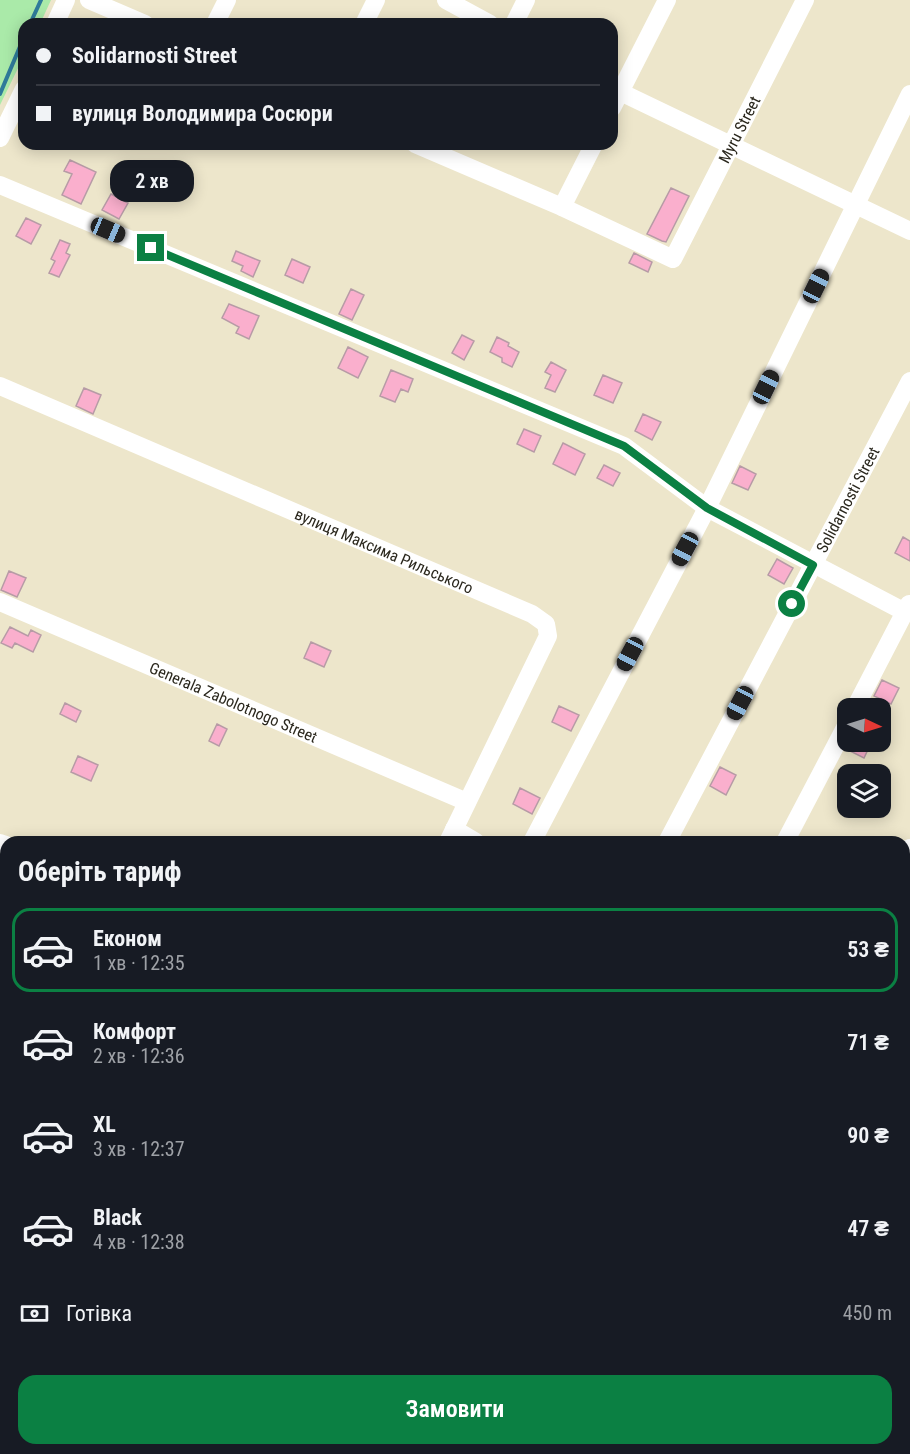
<!DOCTYPE html>
<html lang="uk">
<head>
<meta charset="utf-8">
<style>
	body { margin:0; font-family:"Roboto Condensed",sans-serif; background:#242831; color:#f1f3f6; height:100vh; display:flex; flex-direction:column; font-size:22px; white-space:nowrap }
	* { box-sizing:border-box; margin:0 }
	p { font-size:20px; color:#9ea1a6 }
	.icon { flex:none; width:33px; height:33px; fill:none; stroke:currentColor; stroke-width:2; stroke-linecap:round; stroke-linejoin:round }
	.map { position:relative; flex:1; overflow:hidden }
	.side { position:absolute; left:0px; top:836px; width:910px; height:620px; display:flex; flex-direction:column; background:#171b24; border-radius:18px 18px 0 0; box-shadow:0 3px 15px #0003 }
	.side>* { flex:none }
	.hud { position:absolute; left:18px; top:18px; width:600px; height:132px; border-radius:18px; box-shadow:0 3px 15px #0003; display:grid; align-content:center; height:132px; padding:0 18px; background:#171b24 }
	.needle { width:39px; rotate:94deg }
	.controls { position:absolute; left:837px; top:698px; display:grid; gap:12px }
	.controls a { display:grid; place-items:center; width:54px; height:54px; border-radius:12px; background:#171b24; box-shadow:0 3px 15px #0003; font-size:30px }
	.end { position:absolute; width:27px; height:27px; margin:-14px; border:8px solid #0b8043; background:#fff; box-shadow:0 0 0 3px #fff }
	.from { border-radius:50% }
	.bubble { position:absolute; height:42px; border-radius:18px; background:#171b24; box-shadow:0 3px 15px #0003; font-size:20px; font-weight:600; line-height:42px; text-align:center }
	.car { position:absolute; width:18px; height:36px; margin:-18px -9px; border-radius:8px; box-shadow:0 0 4px 2px #0007; background:linear-gradient(#222 24%,#8ab4d8 0 40%,#222 0 76%,#8ab4d8 0 86%,#222 0) }
	.hud b { display:flex; align-items:center; gap:21px; height:57px; font-size:22px }
	.hud b+b { border-top:2px solid #363941 }
	.hud i { width:15px; height:15px; background:#f1f3f6 }
	ul { padding:0; list-style:none }
	li { display:flex; align-items:center; gap:18px; height:84px; margin:0 12px 9px; padding:0 6px; border:3px solid transparent; border-radius:18px }
	li div { flex:1 }
	li b { display:block; font-size:22px }
	li em { font-style:normal; font-weight:600 }
	li.active { border-color:#0b8043 }
	li>.icon { width:54px; height:54px; stroke-width:1.5 }
	h2 { padding:0 18px; font-size:27px; line-height:72px }
	.pay { display:flex; align-items:center; gap:15px; height:66px; padding:0 18px; font-size:22px }
	.pay p { margin-inline-start:auto }
	.primary-button { display:flex; gap:12px; margin-top:auto; padding:12px 18px }
	.primary-button a { flex:1; height:69px; border-radius:18px; background:#0b8043; color:#fff; font-size:24px; font-weight:600; line-height:69px; text-align:center }
	.map>svg:first-child { display:block }
	.green { fill:#aaeaa9 }
	.lines { fill:none; stroke-linecap:round; stroke-linejoin:round }
	.stream { stroke:#2f7b9a; stroke-width:4 }
	.building { fill:#faafcd; stroke:#b79ba6; stroke-width:1.5 }
	.path { stroke:#84806e; stroke-width:2; stroke-dasharray:6 3; stroke-linecap:butt }
	.minor { stroke:#fff; stroke-width:18 }
	.route { stroke:#0b8043; stroke-width:8 }
	.labels { text-anchor:middle; dominant-baseline:central; stroke-width:6; stroke-linejoin:round; paint-order:stroke }
	.street-label { font-size:16px; fill:#2a271d; stroke:#fff }
</style>
</head>
<body>
<div class="map">
<svg width="910" height="1454" viewBox="0 0 910 1454">
	<rect width="100%" height="100%" fill="#ede6cb"/>
	<path class="green" d="M0 0H51L40 24H24V56L0 105Z
		M0 1228 6 1233V1449H822L821 1454H0Z
		M910 1277V1406L905 1408 904 1280Z"/>
	<g class="lines">
		<path class="stream" d="M30 24 41 0
			M0 94 24 37
			M0 1021 6 1026"/>
	</g>
	<path class="building" d="M70 160 96 172 81 204 62 195 72 174 64 171Z
		M671 188 689 196 666 242 662 241 647 234Z
		M111 194 128 203 119 219 102 210Z
		M26 218 41 225 31 244 16 236Z
		M60 240 70 244 66 253 70 255 59 277 49 273 55 261 51 259Z
		M236 251 260 261 253 277 241 271 243 266 232 261Z
		M634 253 652 262 648 272 629 263Z
		M292 259 310 267 303 283 285 275Z
		M351 289 364 295 352 320 339 314Z
		M229 304 259 316 249 339 236 333 239 327 222 318Z
		M462 335 474 341 464 360 452 353Z
		M497 337 509 343 508 346 519 352 512 367 502 362V358L490 352Z
		M348 347 368 357 358 378 338 368Z
		M551 362 566 370 555 392 545 388 551 375 545 372Z
		M391 370 413 379 408 392 401 389 395 402 380 396Z
		M603 375 622 383 613 403 594 395Z
		M84 388 101 395 93 414 76 406Z
		M643 414 661 422 652 440 635 431Z
		M524 429 541 436 534 452 517 444Z
		M563 443 585 454 575 475 553 464Z
		M604 465 620 473 613 486 597 478Z
		M740 466 756 474 748 490 732 483Z
		M903 537 910 541V561L895 553Z
		M777 559 793 568 784 584 768 575Z
		M9 571 26 578 17 597 1 590Z
		M10 627 28 636 31 630 41 635 33 652 15 643 12 648 1 643Z
		M311 642 331 651 324 667 304 658Z
		M882 680 899 688 891 704 874 696Z
		M65 703 81 711 76 722 60 714Z
		M559 706 579 715 571 731 552 722Z
		M217 724 227 729 219 746 209 741Z
		M851 741H872L864 758 846 749Z
		M78 756 98 765 91 781 71 772Z
		M720 767 736 775 726 795 710 786Z
		M520 788 540 798 532 814 513 804Z"/>
	<g class="lines">
		<path class="path" d="M88 1454 92 1449"/>
		<g class="minor">
			<path d="M89 0 145 24"/>
			<path d="M446 0 490 24"/>
			<path d="M55 24 66 0"/>
			<path d="M215 24 227 0"/>
			<path d="M364 24 376 0"/>
			<path d="M514 24 526 0"/>
			<path d="M612 88 910 231"/>
			<path d="M612 108 667 0"/>
			<path d="M0 138 24 89"/>
			<path id="s1" d="M415 144 562 207 673 259 805 0"/>
			<path d="M0 185 624 446 707 508 905 612"/>
			<path d="M562 207 594 144"/>
			<path id="s2" d="M0 386 532 614 546 624 548 636 448 842"/>
			<path id="s3" d="M0 602 467 802"/>
			<path d="M855 708 909 604"/>
			<path d="M454 829 476 842"/>
			<path d="M532 842 707 508 910 94"/>
			<path id="s4" d="M667 842 910 381"/>
			<path d="M785 842 848 722"/>
			<path d="M0 843 6 845"/>
			<path d="M904 859 910 848"/>
			<path d="M904 1151 910 1149"/>
			<path d="M0 1161 6 1164"/>
			<path d="M904 1446 910 1428"/>
		</g>
	</g>
	<g class="lines">
		<path class="route" d="M151 248 624 446 707 508 813 565 792 604"/>
	</g>
	<g class="labels">
		<g class="street-label">
			<text stroke="none"><textPath href="#s1" startOffset="428">Myru Street</textPath></text>
			<text stroke="none"><textPath href="#s4" startOffset="387">Solidarnosti Street</textPath></text>
			<text stroke="none"><textPath href="#s2" startOffset="418">вулиця Максима Рильського</textPath></text>
			<text stroke="none"><textPath href="#s3" startOffset="254">Generala Zabolotnogo Street</textPath></text>
		</g>
	</g>
</svg>
<div class="controls">
<a><svg class="needle" viewBox="-14 -14 28 28"><path d="M0-13l5 13h-10z" fill="#e53935"/><path d="M0 13l5-13h-10z" fill="#9ea1a6"/></svg></a>
<a><svg class="icon" aria-label="layers" viewBox="0 0 24 24"><path d="M12 4l9 5-9 5-9-5zM3 14l9 5 9-5"/></svg></a>
</div>
<i class="end from" style="left:792px;top:604px"></i>
<i class="end" style="left:151px;top:248px"></i>
<div class="bubble" style="left:110px;top:160px;width:84px">2 хв</div>
<i class="car" style="left:108px;top:230px;rotate:113deg"></i>
<i class="car" style="left:816px;top:286px;rotate:26deg"></i>
<i class="car" style="left:766px;top:387px;rotate:26deg"></i>
<i class="car" style="left:685px;top:549px;rotate:208deg"></i>
<i class="car" style="left:630px;top:654px;rotate:208deg"></i>
<i class="car" style="left:740px;top:703px;rotate:208deg"></i>
<div class="hud">
<b><i class="from"></i>Solidarnosti Street</b>
<b><i></i>вулиця Володимира Сосюри</b>
</div>
<section class="side">
<h2>Оберіть тариф</h2>
<ul>
<li class="active"><svg class="icon" aria-label="car" viewBox="0 0 24 24"><path d="M5 17H2v-5l4-1 3-4h7l3 4 3 1v5h-3M9 17h6M6 11h13"/><circle cx="7" cy="17" r="2"/><circle cx="17" cy="17" r="2"/></svg><div><b>Економ</b><p>1 хв · 12:35</p></div><em>53 ₴</em></li>
<li><svg class="icon" aria-label="car" viewBox="0 0 24 24"><path d="M5 17H2v-5l4-1 3-4h7l3 4 3 1v5h-3M9 17h6M6 11h13"/><circle cx="7" cy="17" r="2"/><circle cx="17" cy="17" r="2"/></svg><div><b>Комфорт</b><p>2 хв · 12:36</p></div><em>71 ₴</em></li>
<li><svg class="icon" aria-label="car" viewBox="0 0 24 24"><path d="M5 17H2v-5l4-1 3-4h7l3 4 3 1v5h-3M9 17h6M6 11h13"/><circle cx="7" cy="17" r="2"/><circle cx="17" cy="17" r="2"/></svg><div><b>XL</b><p>3 хв · 12:37</p></div><em>90 ₴</em></li>
<li><svg class="icon" aria-label="car" viewBox="0 0 24 24"><path d="M5 17H2v-5l4-1 3-4h7l3 4 3 1v5h-3M9 17h6M6 11h13"/><circle cx="7" cy="17" r="2"/><circle cx="17" cy="17" r="2"/></svg><div><b>Black</b><p>4 хв · 12:38</p></div><em>47 ₴</em></li>
</ul>
<div class="pay"><svg class="icon" aria-label="cash" viewBox="0 0 24 24"><path d="M3 7h18v10H3z"/><circle cx="12" cy="12" r="2"/></svg>Готівка<p>450 m</p></div>
<div class="primary-button"><a>Замовити</a></div>
</section>
</div>
</body>
</html>
